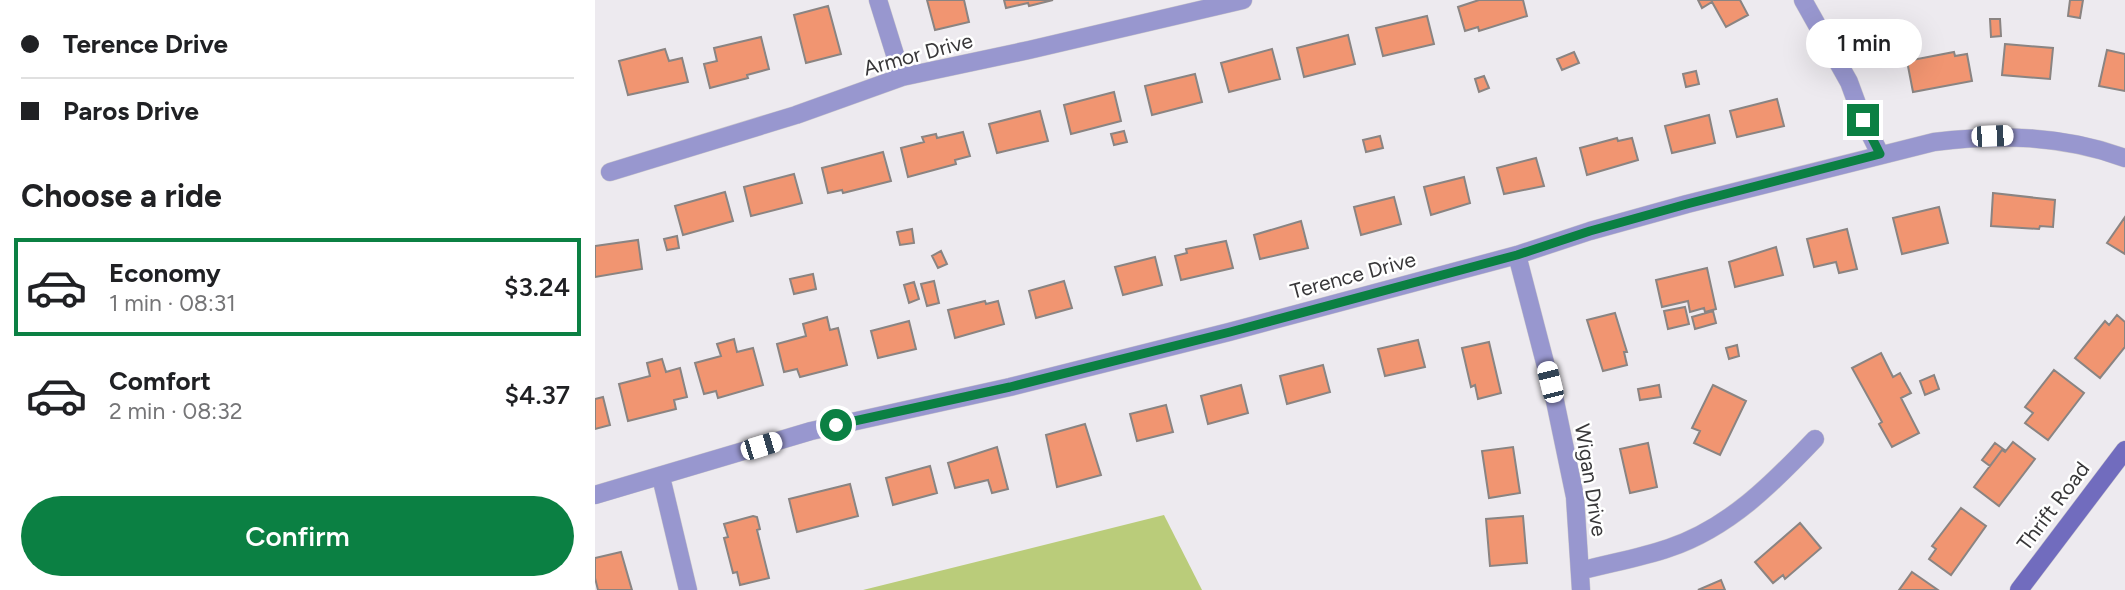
<!DOCTYPE html>
<html lang="en">
<head>
<meta charset="utf-8">
<style>
	body { margin:0; font-family:Figtree,sans-serif; background:#f6f6f6; color:#202124; height:100vh; display:flex; flex-direction:column; font-size:26px; white-space:nowrap }
	* { box-sizing:border-box; margin:0 }
	p { font-size:23px; color:#757577 }
	.icon { flex:none; width:38px; height:38px; fill:none; stroke:currentColor; stroke-width:2; stroke-linecap:round; stroke-linejoin:round }
	.map { position:relative; flex:1; overflow:hidden }
	.side { display:flex; flex-direction:column; background:#fff; width:595px }
	.side>* { flex:none }
	.guide { display:grid; align-content:center; height:154px; padding:0 21px; background:#fff }
	.end { position:absolute; width:32px; height:32px; margin:-16px; border:9px solid #0b8043; background:#fff; box-shadow:0 0 0 4px #fff }
	.from { border-radius:50% }
	.bubble { position:absolute; height:49px; border-radius:24px; background:#fff; box-shadow:0 7px 28px #0002; font-size:23px; font-weight:600; line-height:49px; text-align:center }
	.car { position:absolute; width:21px; height:42px; margin:-21px -10px; border-radius:9px; box-shadow:0 0 5px 2px #0007; background:linear-gradient(#fff 24%,#345 0 40%,#fff 0 76%,#345 0 86%,#fff 0) }
	.guide b { display:flex; align-items:center; gap:24px; height:66px; font-size:26px }
	.guide b+b { border-top:2px solid #e0e0e0 }
	.guide i { width:18px; height:18px; background:#202124 }
	ul { padding:0; list-style:none }
	li { display:flex; align-items:center; gap:21px; height:98px; margin:0 14px 10px; padding:0 7px; border:4px solid transparent; border-radius:0px }
	li div { flex:1 }
	li b { display:block; font-size:26px }
	li em { font-style:normal; font-weight:600 }
	li.current { border-color:#0b8043 }
	li>.icon { width:63px; height:63px; stroke-width:1.5 }
	h2 { padding:0 21px; font-size:32px; line-height:84px }
	.button { display:flex; gap:14px; margin-top:auto; padding:14px 21px }
	.button a { flex:1; height:80px; border-radius:42px; background:#0b8043; color:#fff; font-size:28px; font-weight:600; line-height:80px; text-align:center }
	main { display:flex; flex:1; min-height:0 }
	.map>svg:first-child { display:block }
	.green { fill:#bacc7a }
	.building { fill:#f19571; stroke:#8a8482; stroke-width:2 }
	.lines { fill:none; stroke-linecap:round; stroke-linejoin:round }
	.street-casing { stroke:#c9c6cb; stroke-width:19 }
	.secondary-casing { stroke:#c9c6cb; stroke-width:19 }
	.street { stroke:#9897cf; stroke-width:18 }
	.secondary { stroke:#716cbe; stroke-width:18 }
	.route { stroke:#0b8043; stroke-width:9 }
	.labels { text-anchor:middle; dominant-baseline:central; stroke-width:5; stroke-linejoin:round; paint-order:stroke }
	.street-label { font-size:21px; fill:#383739; stroke:#fff }
</style>
</head>
<body>
<main>
<section class="side">
<div class="guide">
<b><i class="from"></i>Terence Drive</b>
<b><i></i>Paros Drive</b>
</div>
<h2>Choose a ride</h2>
<ul>
<li class="current"><svg class="icon" aria-label="car" viewBox="0 0 24 24"><path d="M5 17H2v-5l4-1 3-4h7l3 4 3 1v5h-3M9 17h6M6 11h13"/><circle cx="7" cy="17" r="2"/><circle cx="17" cy="17" r="2"/></svg><div><b>Economy</b><p>1 min · 08:31</p></div><em>$3.24</em></li>
<li><svg class="icon" aria-label="car" viewBox="0 0 24 24"><path d="M5 17H2v-5l4-1 3-4h7l3 4 3 1v5h-3M9 17h6M6 11h13"/><circle cx="7" cy="17" r="2"/><circle cx="17" cy="17" r="2"/></svg><div><b>Comfort</b><p>2 min · 08:32</p></div><em>$4.37</em></li>
</ul>
<div class="button"><a>Confirm</a></div>
</section>
<div class="map">
<svg width="1530" height="590" viewBox="0 0 1530 590">
	<rect width="100%" height="100%" fill="#edeaef"/>
	<path class="green" d="M569 515 607 590H268Z"/>
	<path class="building" d="M332 0H369L374 22 340 30Z
		M409 0H458L434 6 433 3 411 8Z
		M884 0H928L932 16 884 31 883 27 870 31 863 7Z
		M1103 0H1145L1153 15 1131 27 1117 2 1107 8Z
		M1475 0H1488L1485 18 1473 16Z
		M233 6 246 54 211 63 199 15Z
		M832 16 839 44 788 56 781 28Z
		M1395 19H1405L1406 36 1396 37Z
		M753 35 760 64 709 77 702 48Z
		M166 37 174 69 152 75 153 78 115 88 109 64 122 61 119 48Z
		M1410 44 1458 48 1455 79 1407 75Z
		M70 49 74 61 87 58 93 82 33 95 24 61Z
		M677 49 685 79 634 92 626 63Z
		M1512 50 1530 54V91L1504 86Z
		M979 52 984 63 967 70 962 59Z
		M1359 52 1360 56 1372 54 1377 81 1318 92 1312 61Z
		M1101 71 1104 84 1091 87 1088 74Z
		M600 74 607 102 557 115 550 86Z
		M889 76 894 88 884 92 880 79Z
		M519 92 526 121 476 134 469 105Z
		M1182 99 1189 126 1142 137 1135 111Z
		M445 111 453 141 402 153 394 124Z
		M1114 115 1120 143 1077 153 1070 126Z
		M529 131 532 142 519 145 516 134Z
		M368 132 375 156 360 160 361 164 313 177 306 148 329 142 327 137 341 134 342 138Z
		M785 136 788 148 771 152 768 140Z
		M1022 138 1023 141 1037 138 1043 160 992 175 985 148Z
		M288 152 296 181 248 193 247 190 233 193 227 168Z
		M941 158 949 186 909 194 902 168Z
		M199 174 207 203 156 216 149 187Z
		M869 177 875 203 836 215 829 187Z
		M130 192 138 221 88 235 80 206Z
		M1398 193 1460 200 1458 227 1445 226 1444 229 1396 226Z
		M799 197 806 224 766 235 759 207Z
		M1344 207 1353 243 1307 254 1298 218Z
		M1530 217V254L1512 243Z
		M706 221 713 248 665 259 659 235Z
		M317 229 319 243 305 245 302 232Z
		M1252 229 1262 269 1244 273 1241 262 1219 267 1212 239Z
		M82 236 84 248 72 250 69 239Z
		M43 240 47 269 0 277V246Z
		M631 241 638 268 586 280 580 256 592 253 591 249Z
		M1181 247 1188 275 1140 287 1134 262Z
		M346 251 352 264 343 268 337 256Z
		M560 257 567 285 528 295 520 267Z
		M1112 268 1121 309 1110 312 1109 308 1095 312 1093 301 1067 307 1061 280Z
		M218 274 221 289 199 294 195 279Z
		M339 281 344 303 332 306 326 284Z
		M469 281 477 308 441 318 434 291Z
		M319 282 324 299 314 303 309 285Z
		M390 301 391 304 403 301 409 324 360 338 353 310Z
		M1090 307 1094 324 1073 329 1069 311Z
		M1118 311 1121 323 1100 329 1097 317Z
		M1020 313 1032 352H1029L1032 365 1008 371 992 320Z
		M1522 315 1530 322V347L1505 378 1480 358 1510 321 1514 325Z
		M232 317 235 330 243 328 252 365 205 377 202 369 189 372 182 344 211 336 208 324Z
		M314 321 321 349 283 358 276 331Z
		M139 339 142 352 158 348 168 385 123 398 121 391 109 394 100 363 126 356 122 344Z
		M823 340 830 367 790 376 783 349Z
		M894 342 906 393 883 399 880 385 876 387 867 348Z
		M1142 345 1144 356 1134 359 1131 348Z
		M1286 353 1298 377 1305 373 1316 393 1306 398 1324 433 1297 447 1284 424 1287 422 1257 368Z
		M67 359 71 372 85 368 92 397 79 400 81 409 33 421 24 384 55 376 52 363Z
		M728 365 735 392 692 404 685 376Z
		M1459 370 1489 393 1453 440 1430 423 1438 413 1430 407Z
		M1339 375 1344 389 1330 395 1325 381Z
		M646 385 653 413 613 424 606 396Z
		M1064 385 1066 397 1045 400 1043 389Z
		M1118 385 1151 401 1125 455 1099 443 1105 431 1097 428Z
		M8 397 15 425 0 429V399Z
		M571 405 578 432 542 441 535 414Z
		M490 424 506 475 462 487 451 435Z
		M1418 442 1440 459 1404 506 1379 487 1407 450 1410 452Z
		M1053 443 1062 487 1035 493 1025 449Z
		M1400 443 1411 451 1407 450 1395 466 1387 460Z
		M402 447 413 489 397 493 393 480 360 488 353 463Z
		M918 447 925 493 894 498 887 451Z
		M335 466 342 493 298 505 291 478Z
		M255 484 263 516 202 532 194 499Z
		M1366 508 1391 526 1356 575 1334 559 1341 549 1337 546Z
		M158 516 162 517 165 529 162 530 174 578 145 585 142 572 138 573 129 538 133 537 129 524Z
		M928 516 932 563 895 566 891 519Z
		M1205 523 1226 548 1190 579 1188 575 1178 583 1160 562Z
		M26 552 37 590H3L0 578V558Z
		M1317 572 1343 590H1304Z
		M1126 580 1130 590H1103Z"/>
	<g class="lines">
		<g class="street-casing">
			<path id="street" d="M283 0 307 77
				M1208 0 1254 82 1268 120 1285 154
				M15 172 201 115 307 77 434 50 648 0
				M922 255 960 401 980 497 986 590
				M66 477 93 590
				M0 495 216 431 415 387 634 332 922 255 995 231 1092 204 1339 142C1404 134 1468 135 1530 158
				M985 571C1015 563 1045 558 1074 548 1134 528 1178 483 1220 439"/>
		</g>
		<g class="secondary-casing">
			<path id="secondary" d="M1424 590 1530 450"/>
		</g>
		<use href="#street" class="street"/>
		<use href="#secondary" class="secondary"/>
	</g>
	<g class="lines">
		<path class="route" d="M241 425 415 387 635 332 922 255 995 231 1092 204 1285 154 1268 120"/>
	</g>
	<g class="labels">
		<g class="street-label">
			<text transform="translate(323 54) rotate(-15)">Armor Drive</text>
			<text transform="translate(758 275) rotate(-15)">Terence Drive</text>
			<text transform="translate(996 480) rotate(81)">Wigan Drive</text>
			<text transform="translate(1458 506) rotate(-53)">Thrift Road</text>
		</g>
	</g>
</svg>
<i class="end from" style="left:241px;top:425px"></i>
<i class="end" style="left:1268px;top:120px"></i>
<div class="bubble" style="left:1211px;top:19px;width:116px">1 min</div>
<i class="car" style="left:1397px;top:136px;rotate:88deg"></i>
<i class="car" style="left:955px;top:382px;rotate:346deg"></i>
<i class="car" style="left:166px;top:446px;rotate:73deg"></i>
</div>
</main>
</body>
</html>
